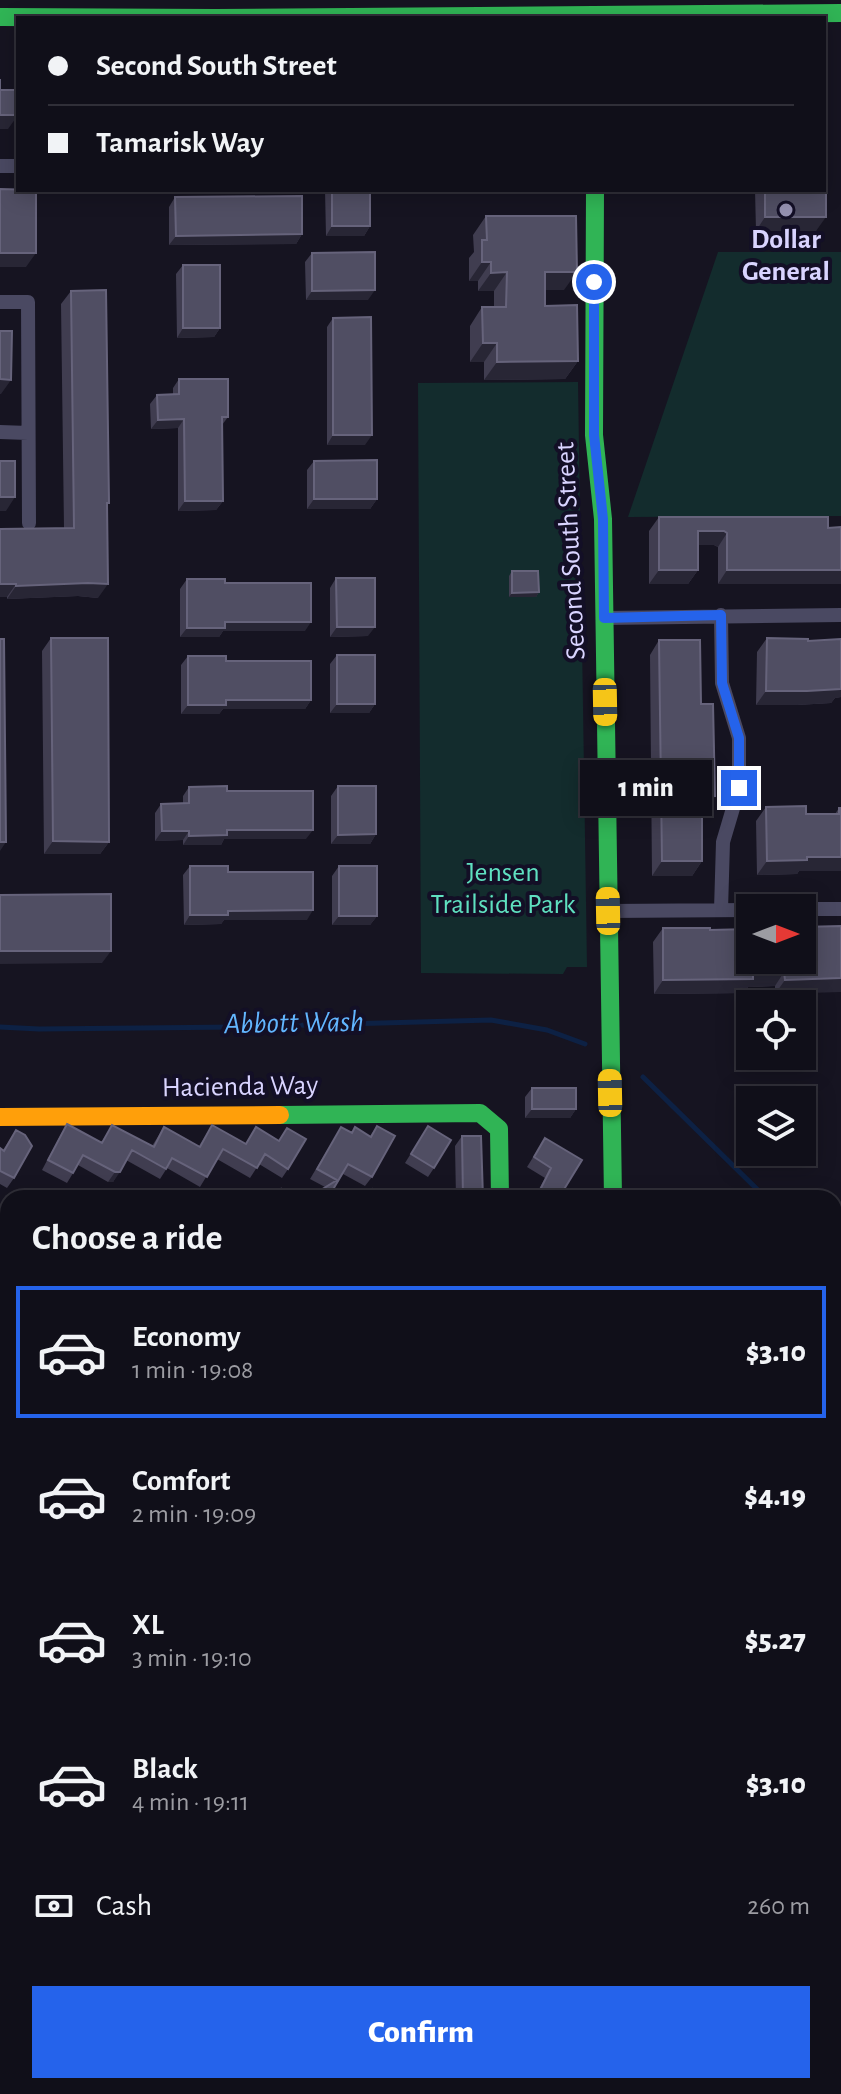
<!DOCTYPE html>
<html lang="en">
<head>
<meta charset="utf-8">
<style>
	body { margin:0; font-family:"Alegreya Sans",sans-serif; background:#191822; color:#f1f3f6; height:100vh; display:flex; flex-direction:column; font-size:30px; white-space:nowrap }
	* { box-sizing:border-box; margin:0 }
	p { font-size:26px; color:#9c9ca2 }
	.icon { flex:none; width:44px; height:44px; fill:none; stroke:currentColor; stroke-width:2; stroke-linecap:round; stroke-linejoin:round }
	.map { position:relative; flex:1; overflow:hidden }
	.drawer { position:absolute; left:0px; top:1190px; width:842px; height:904px; display:flex; flex-direction:column; background:#100f19; border-radius:24px 24px 0 0; box-shadow:0 4px 20px #0003,0 0 0 2px #302f38 }
	.drawer>* { flex:none }
	.hud { position:absolute; left:16px; top:16px; width:810px; height:176px; border-radius:0px; box-shadow:0 4px 20px #0003,0 0 0 2px #302f38; display:grid; align-content:center; height:176px; padding:0 32px; background:#100f19 }
	.needle { width:52px; rotate:90deg }
	.buttons { position:absolute; left:736px; top:894px; display:grid; gap:16px }
	.buttons a { display:grid; place-items:center; width:80px; height:80px; border-radius:0px; background:#100f19; box-shadow:0 4px 20px #0003,0 0 0 2px #302f38; font-size:40px }
	.end { position:absolute; width:36px; height:36px; margin:-18px; border:10px solid #2563eb; background:#fff; box-shadow:0 0 0 4px #fff }
	.from { border-radius:50% }
	.bubble { position:absolute; height:56px; border-radius:0px; background:#100f19; box-shadow:0 4px 20px #0003,0 0 0 2px #302f38; font-size:26px; font-weight:800; line-height:56px; text-align:center }
	.car { position:absolute; width:24px; height:48px; margin:-24px -12px; border-radius:10px; box-shadow:0 0 6px 2px #0007; background:linear-gradient(#f5c518 24%,#345 0 40%,#f5c518 0 76%,#345 0 86%,#f5c518 0) }
	.hud b { display:flex; align-items:center; gap:28px; height:76px; font-size:30px }
	.hud b+b { border-top:2px solid #302f38 }
	.hud i { width:20px; height:20px; background:#f1f3f6 }
	ul { padding:0; list-style:none }
	li { display:flex; align-items:center; gap:24px; height:132px; margin:0 16px 12px; padding:0 16px; border:4px solid transparent; border-radius:0px }
	li div { flex:1 }
	li b { display:block; font-size:30px }
	li em { font-style:normal; font-weight:800 }
	li.active { border-color:#2563eb }
	li>.icon { width:72px; height:72px; stroke-width:1.5 }
	h2 { padding:0 32px; font-size:36px; line-height:96px }
	.pay { display:flex; align-items:center; gap:20px; height:88px; padding:0 32px; font-size:30px }
	.pay p { margin-inline-start:auto }
	.primary-button { display:flex; gap:16px; margin-top:auto; padding:16px 32px }
	.primary-button a { flex:1; height:92px; border-radius:0px; background:#2563eb; color:#fff; font-size:32px; font-weight:800; line-height:92px; text-align:center }
	.map>svg:first-child { display:block }
	.green { fill:#132c2d }
	.lines { fill:none; stroke-linecap:round; stroke-linejoin:round }
	.stream { stroke:#0d2144; stroke-width:5 }
	.street { stroke:#4a4962; stroke-width:14 }
	.fast { stroke:#30b455; stroke-width:18 }
	.slow { stroke:#ff9f0a; stroke-width:18 }
	.wall { fill:#403d50 }
	.shaded-wall { fill:#282635 }
	.building { fill:#504e63; stroke:#66637b; stroke-width:2 }
	.route { stroke:#2563eb; stroke-width:10 }
	.poi-dot { fill:#9591b1; stroke:#130f26; stroke-width:3 }
	.labels { text-anchor:middle; dominant-baseline:central; stroke-width:8; stroke-linejoin:round; paint-order:stroke }
	.poi-label { font-size:28px; font-weight:bold; fill:#d9d4ff; stroke:#130f26 }
	.street-label { font-size:28px; fill:#d9d4ff; stroke:#130f26 }
	.park-label { font-size:28px; fill:#5fe0c0; stroke:#130f26 }
	.water-label { font-size:30px; font-style:italic; fill:#62b6ff; stroke:#130f26 }
</style>
</head>
<body>
<div class="map">
<svg width="841" height="2094" viewBox="0 0 841 2094">
	<rect width="100%" height="100%" fill="#161421"/>
	<path class="green" d="M718 252H841V516L628 517Z
		M578 382 587 967H567L563 974 421 973 418 383Z"/>
	<g class="lines">
		<path class="stream" d="M0 1027 39 1029 237 1027 491 1020 547 1030 585 1044
			M643 1077 766 1198
			M834 1265 841 1272"/>
		<path class="street" d="M0 166H18
			M0 302H28L29 523
			M0 432 28 433
			M721 615 722 683 739 738V788L723 842 721 910
			M604 618 841 615
			M802 909H841
			M608 911 750 910
			M0 1274H8
			M0 1432H8
			M0 1552H8
			M0 1719H8
			M834 1754H841
			M0 1837H8
			M525 2086V2094
			M631 2086V2094"/>
		<path class="fast" d="M0 17 216 18 841 13
			M595 190 594 435 603 519 613 1198
			M280 1115 480 1113 499 1129 500 1198
			M834 1996H841
			M0 2003 8 2002"/>
		<path class="slow" d="M0 1117 280 1115"/>
	</g>
	<path class="wall" d="M325 190H370V226L364 236H326Z
		M755 190H824L816 231H756Z
		M175 197 302 234 296 244 169 245V207Z
		M486 216 564 290H545V306L578 361 565 379 484 380V362H470V326L482 307H494V291H478V281H469V258L474 252 473 235Z
		M312 253 368 300H306L305 262Z
		M183 265 220 328 214 337 177 338 176 274Z
		M71 291 107 507 98 598 78 596 7 599V597H0L64 528 61 304Z
		M333 318 365 445H327V327Z
		M179 379 228 417 222 425 223 501 216 510 178 511V428L151 429 150 404 157 395 173 394V388Z
		M314 461 377 499 370 509H307V470Z
		M659 517H828L718 584V547L714 545H698V570L688 584H649V531Z
		M512 571 539 592 536 597H509V576Z
		M336 578 368 636 330 637V588Z
		M187 579 225 583 305 631H223L219 637H180V589Z
		M51 638 109 842 100 854H44L42 651Z
		M767 638 808 641 841 639V697L835 698 831 703 797 705H756L757 652Z
		M659 640 701 704 705 810 702 811V861L692 876H652L650 655Z
		M337 655 375 704 369 713H330V664Z
		M188 656 226 661 311 700 305 709H223L219 714H181V665Z
		M338 786 376 834 370 844H331V796Z
		M189 787 227 791 306 839H224L221 845H183V840L155 841V813L161 804 183 803V796Z
		M766 807 806 814H835L839 808 841 871H799L797 874 757 875 756 821Z
		M190 866 228 872 307 920H224L221 924 184 925 183 875Z
		M339 866 377 916 370 925H332V876Z
		M841 926 775 994V986L748 987 743 993 654 994 653 942 663 928 710 930Z
		M532 1088 576 1109 570 1118H525V1097Z
		M67 1124 101 1143 112 1125 152 1146 164 1127 199 1146 212 1125 245 1144 256 1127 278 1141 287 1128 288 1169 282 1178 259 1164 250 1178 217 1159 200 1187 167 1168 160 1179 126 1160 113 1182H108L78 1165 67 1183 42 1170 61 1134Z
		M377 1126 372 1177 365 1186 343 1174 328 1198 325 1187 310 1179 335 1137 341 1127 351 1133 370 1136Z
		M428 1126 434 1168 428 1177 405 1163Z
		M16 1130 14 1178 7 1188 0 1184V1148L3 1150Z
		M462 1136 483 1198H456L455 1146Z
		M545 1138 563 1191 571 1198H534L545 1178 527 1167Z
		M2 1737H8V1803H0V1739Z
		M839 1870H841V1952H834V1877Z
		M560 2086H602V2094H560Z"/>
	<path class="shaded-wall" d="M0 115H18L8 129H0Z
		M765 217H826L816 231H756Z
		M332 226H370L364 236H326Z
		M302 234 296 244 169 245 176 236Z
		M0 253H36L26 267H0Z
		M482 262H491L478 281H469Z
		M507 272 494 291H478L491 273Z
		M545 272H577L564 290H532Z
		M375 290 368 300H306L312 291Z
		M183 328H220L214 337 177 338Z
		M483 343H497L484 362H470Z
		M578 361 565 379 484 380 497 362Z
		M0 379 11 380 1 394H0Z
		M184 419 178 428 151 429 158 420Z
		M333 435H372L365 445H327Z
		M0 497H15L6 511H0Z
		M314 499H377L370 509H307Z
		M185 501H223L216 510 178 511Z
		M698 531H724L727 533 718 547 714 545H688Z
		M659 570H698L688 584H649Z
		M727 570H841V584H718Z
		M88 583 108 584 98 598 78 596 7 599 16 586Z
		M0 584H16L7 597H0Z
		M539 592 536 597H509L512 593Z
		M225 622H311L305 631H223L219 637H180L187 628Z
		M337 627H375L368 636 330 637Z
		M841 684V697L835 698 831 703 797 705H756L766 691Z
		M226 700H311L305 709H223L219 714H181L188 705Z
		M337 704H375L369 713H330Z
		M715 796 705 810 692 811 702 797Z
		M227 830H313L306 839H224L221 845H183L189 836Z
		M162 831H189L183 840 155 841Z
		M376 834 370 844H331L338 835Z
		M53 841 109 842 100 854H44Z
		M0 842H6L0 851Z
		M807 857H841V871H799L797 874 757 875 767 861Z
		M662 861H702L692 876H652Z
		M313 910 307 920H224L221 924 184 925 190 915 228 911Z
		M339 916H377L370 925H332Z
		M0 951H111L102 963 0 964Z
		M784 972 775 986 748 987 743 993 654 994 663 980 753 973Z
		M841 978V992L775 994 785 980Z
		M532 1109H576L570 1118H525Z
		M115 1172H120L113 1182H108Z
		M8 1228V1233L0 1238V1233Z
		M8 1388V1393L0 1398V1392Z
		M8 1488V1494L0 1498V1493Z
		M0 1600H8V1609H0Z
		M841 1720V1723L839 1726H834V1722Z
		M0 1798H8V1803H0Z
		M834 1841H841V1845H834Z
		M839 1943H841V1952H834Z
		M0 1952H8V1957H0Z
		M0 2075H8V2079H0Z
		M685 2086H738L736 2088Z"/>
	<path class="building" d="M0 79V90H18V115H0Z
		M824 142H826V217H765V190H824Z
		M0 189 36 190V253H0Z
		M332 190H370V226H332Z
		M302 196V234L176 236 175 197Z
		M486 216H576L577 272H545V306L577 305 578 361 497 362V343H483L482 307H506L507 272 491 273V262H482V240H487Z
		M375 252V290L312 291V253Z
		M183 265H220V328H183Z
		M106 290 109 503H107L108 584 88 583 16 586V584H0V529L74 528 71 291Z
		M371 317 372 435H333V318Z
		M0 331H12L11 380 0 379Z
		M179 379H228V417H222L223 501H185L184 419 158 420 157 395 179 394Z
		M377 460V499H314V461Z
		M0 461H15V497H0Z
		M659 517H828V528L841 527V570H727V533L724 531H698V570H659Z
		M512 571H538L539 592 512 593Z
		M336 578H375V627H337Z
		M187 579H225V583H311V622H225V628H187Z
		M51 638H108L109 842 53 841Z
		M767 638 808 639V641L841 639V689L807 691H766Z
		M0 639H4L6 842H0Z
		M659 640H700L701 704H713L715 796 702 797V861H662Z
		M337 655H375V704H337Z
		M188 656H226V661H311V700H226V705H188Z
		M227 786V791H313V830H227V835L189 836V831H162L161 804 189 803V787Z
		M338 786H376V834L338 835Z
		M806 806V814H839V808H841V857H807V860L767 861 766 807Z
		M190 866H228V872H313V910L228 911V915H190Z
		M339 866H377V916H339Z
		M111 894V951H0V895Z
		M841 926V978L785 980 784 972 753 973V979L663 980V928H710V930L750 929V960H802V927Z
		M532 1088H576V1109H532Z
		M67 1124 102 1143 112 1125 154 1147 164 1127 200 1147 212 1125 246 1144 256 1127 279 1141 287 1128 306 1139 288 1169 265 1154 257 1168 223 1149 207 1177 172 1158 166 1169 132 1150 120 1172H115L83 1155 73 1173 48 1160Z
		M377 1126 395 1136 372 1177 348 1164 328 1198H308L337 1180 317 1169 341 1127 352 1133 355 1127 371 1137Z
		M428 1126 451 1140 434 1168 411 1154Z
		M16 1130 25 1135 32 1146 14 1178 0 1171V1148L4 1151Z
		M462 1136H481L483 1198H463Z
		M545 1138 582 1160 563 1191 572 1195 571 1198H536L551 1168 534 1157Z
		M281 1189 286 1198H266Z
		M372 1189 377 1198H356Z
		M26 1192 30 1198H17Z
		M59 1192 63 1198H50Z
		M106 1193 109 1198H96Z
		M147 1193 149 1198H139Z
		M196 1193 199 1198H187Z
		M241 1193 244 1198H234Z
		M8 1203V1228L0 1233V1208Z
		M8 1356V1388L0 1392V1361Z
		M8 1453V1488L0 1493V1458Z
		M0 1565H8V1600H0Z
		M834 1669H841V1722H834Z
		M2 1737H8V1798H0V1756H2Z
		M834 1788H841V1841H834Z
		M0 1862H8V1952H0Z
		M839 1870H841V1943H839Z
		M838 2033H841V2069H837V2080H834V2037H838Z
		M0 2036H8V2075H0Z
		M563 2086H602V2094H563Z"/>
	<g class="lines">
		<path class="route" d="M594 282V435L603 519 604 618 721 615 722 683 739 738V788"/>
	</g>
	<circle class="poi-dot" cx="786" cy="210" r="8"/>
	<g class="labels">
		<g class="poi-label">
			<text x="786" y="240">Dollar<tspan x="786" dy="32">General</tspan></text>
		</g>
		<g class="street-label">
			<text transform="translate(571 551) rotate(-93)">Second South Street</text>
			<text transform="translate(240 1087) rotate(-1)">Hacienda Way</text>
		</g>
		<g class="park-label">
			<text x="503" y="873">Jensen<tspan x="503" dy="32">Trailside Park</tspan></text>
		</g>
		<g class="water-label">
			<text transform="translate(294 1023) rotate(-1)">Abbott Wash</text>
		</g>
	</g>
</svg>
<div class="buttons">
<a><svg class="needle" viewBox="-14 -14 28 28"><path d="M0-13l5 13h-10z" fill="#e53935"/><path d="M0 13l5-13h-10z" fill="#9c9ca2"/></svg></a>
<a><svg class="icon" aria-label="locate" viewBox="0 0 24 24"><circle cx="12" cy="12" r="6"/><path d="M12 2v4M12 18v4M2 12h4M18 12h4"/></svg></a>
<a><svg class="icon" aria-label="layers" viewBox="0 0 24 24"><path d="M12 4l9 5-9 5-9-5zM3 14l9 5 9-5"/></svg></a>
</div>
<i class="end from" style="left:594px;top:282px"></i>
<i class="end" style="left:739px;top:788px"></i>
<div class="bubble" style="left:580px;top:760px;width:132px">1 min</div>
<i class="car" style="left:605px;top:702px;rotate:179deg"></i>
<i class="car" style="left:608px;top:911px;rotate:359deg"></i>
<i class="car" style="left:610px;top:1093px;rotate:359deg"></i>
<div class="hud">
<b><i class="from"></i>Second South Street</b>
<b><i></i>Tamarisk Way</b>
</div>
<section class="drawer">
<h2>Choose a ride</h2>
<ul>
<li class="active"><svg class="icon" aria-label="car" viewBox="0 0 24 24"><path d="M5 17H2v-5l4-1 3-4h7l3 4 3 1v5h-3M9 17h6M6 11h13"/><circle cx="7" cy="17" r="2"/><circle cx="17" cy="17" r="2"/></svg><div><b>Economy</b><p>1 min · 19:08</p></div><em>$3.10</em></li>
<li><svg class="icon" aria-label="car" viewBox="0 0 24 24"><path d="M5 17H2v-5l4-1 3-4h7l3 4 3 1v5h-3M9 17h6M6 11h13"/><circle cx="7" cy="17" r="2"/><circle cx="17" cy="17" r="2"/></svg><div><b>Comfort</b><p>2 min · 19:09</p></div><em>$4.19</em></li>
<li><svg class="icon" aria-label="car" viewBox="0 0 24 24"><path d="M5 17H2v-5l4-1 3-4h7l3 4 3 1v5h-3M9 17h6M6 11h13"/><circle cx="7" cy="17" r="2"/><circle cx="17" cy="17" r="2"/></svg><div><b>XL</b><p>3 min · 19:10</p></div><em>$5.27</em></li>
<li><svg class="icon" aria-label="car" viewBox="0 0 24 24"><path d="M5 17H2v-5l4-1 3-4h7l3 4 3 1v5h-3M9 17h6M6 11h13"/><circle cx="7" cy="17" r="2"/><circle cx="17" cy="17" r="2"/></svg><div><b>Black</b><p>4 min · 19:11</p></div><em>$3.10</em></li>
</ul>
<div class="pay"><svg class="icon" aria-label="cash" viewBox="0 0 24 24"><path d="M3 7h18v10H3z"/><circle cx="12" cy="12" r="2"/></svg>Cash<p>260 m</p></div>
<div class="primary-button"><a>Confirm</a></div>
</section>
</div>
</body>
</html>
